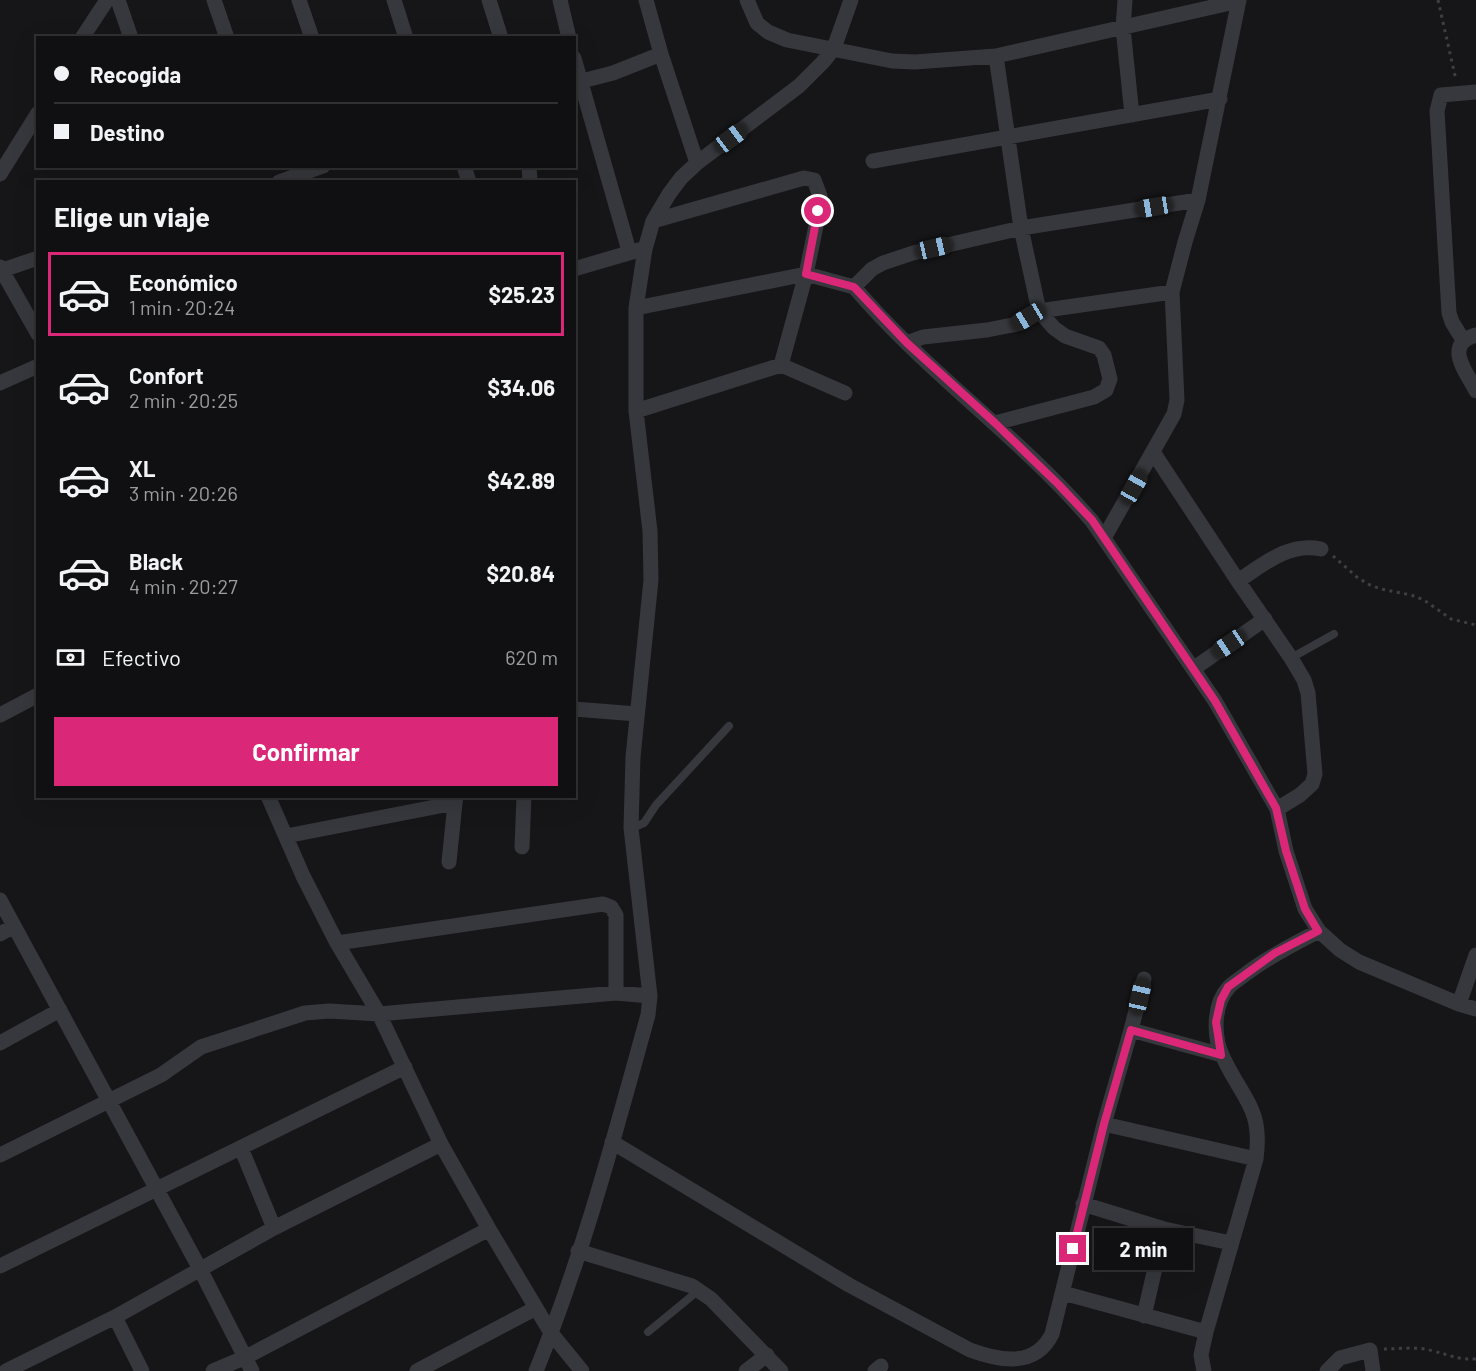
<!DOCTYPE html>
<html lang="es">
<head>
<meta charset="utf-8">
<style>
	body { margin:0; font-family:Barlow,sans-serif; background:#19191b; color:#f1f3f6; height:100vh; display:flex; flex-direction:column; font-size:22px; white-space:nowrap }
	* { box-sizing:border-box; margin:0 }
	p { font-size:20px; color:#9c9d9f }
	.icon { flex:none; width:33px; height:33px; fill:none; stroke:currentColor; stroke-width:2; stroke-linecap:round; stroke-linejoin:round }
	.map { position:relative; flex:1; overflow:hidden }
	.drawer { position:absolute; left:36px; top:180px; width:540px; height:618px; display:flex; flex-direction:column; background:#101012; border-radius:0px; box-shadow:0 6px 24px #0002,0 0 0 2px #303032 }
	.drawer>* { flex:none }
	.banner { position:absolute; left:36px; top:36px; width:540px; height:132px; border-radius:0px; box-shadow:0 6px 24px #0002,0 0 0 2px #303032; display:grid; align-content:center; height:132px; padding:0 18px; background:#101012 }
	.end { position:absolute; width:27px; height:27px; margin:-14px; border:8px solid #db2777; background:#fff; box-shadow:0 0 0 3px #fff }
	.from { border-radius:50% }
	.bubble { position:absolute; height:42px; border-radius:0px; background:#101012; box-shadow:0 6px 24px #0002,0 0 0 2px #303032; font-size:20px; font-weight:700; line-height:42px; text-align:center }
	.car { position:absolute; width:18px; height:36px; margin:-18px -9px; border-radius:8px; box-shadow:0 0 4px 2px #0007; background:linear-gradient(#222 24%,#8ab4d8 0 40%,#222 0 76%,#8ab4d8 0 86%,#222 0) }
	.banner b { display:flex; align-items:center; gap:21px; height:57px; font-size:22px }
	.banner b+b { border-top:2px solid #303032 }
	.banner i { width:15px; height:15px; background:#f1f3f6 }
	ul { padding:0; list-style:none }
	li { display:flex; align-items:center; gap:18px; height:84px; margin:0 12px 9px; padding:0 6px; border:3px solid transparent; border-radius:0px }
	li div { flex:1 }
	li b { display:block; font-size:22px }
	li em { font-style:normal; font-weight:700 }
	li.selected { border-color:#db2777 }
	li>.icon { width:54px; height:54px; stroke-width:1.5 }
	h2 { padding:0 18px; font-size:27px; line-height:72px }
	.pay { display:flex; align-items:center; gap:15px; height:66px; padding:0 18px; font-size:22px }
	.pay p { margin-inline-start:auto }
	.cta { display:flex; gap:12px; margin-top:auto; padding:12px 18px }
	.cta a { flex:1; height:69px; border-radius:0px; background:#db2777; color:#fff; font-size:24px; font-weight:700; line-height:69px; text-align:center }
	.map>svg:first-child { display:block }
	.lines { fill:none; stroke-linecap:round; stroke-linejoin:round }
	.path { stroke:#3d3f44; stroke-width:3; stroke-dasharray:3 4.5; stroke-linecap:butt }
	.lane { stroke:#37383d; stroke-width:8 }
	.street { stroke:#37383d; stroke-width:15 }
	.route { stroke:#db2777; stroke-width:8 }
</style>
</head>
<body>
<div class="map">
<svg width="1476" height="1371" viewBox="0 0 1476 1371">
	<rect width="100%" height="100%" fill="#161618"/>
	<g class="lines">
		<path class="path" d="M1438 0 1456 80
			M1333 556 1358 578 1370 585 1381 589 1411 595 1424 600 1451 619 1476 625
			M1384 1349C1400 1349 1418 1346 1433 1351 1450 1355 1458 1360 1476 1359"/>
		<path class="lane" d="M1291 658 1334 634
			M632 828 644 823 656 805 729 726
			M648 1332 699 1290"/>
		<path class="street" d="M118 0 131 38
			M214 0 227 38
			M299 0 312 38
			M394 0 406 38
			M489 0 501 38
			M560 0 569 38
			M747 0 757 23 768 32 787 40 892 61 915 62 996 56 1239 1
			M1125 0 1123 28 1132 115
			M82 38 107 0
			M661 54 697 163
			M574 58 629 251
			M574 83 613 73 661 54 646 0
			M873 161 1220 99
			M464 166 469 182
			M529 166 530 182
			M0 174 38 113
			M279 182 323 166
			M653 221 804 178 814 180 820 196 816 226 806 274 781 365
			M0 267 38 334
			M574 269 639 250
			M0 271 38 258
			M854 287C926 372 1019 436 1092 521L1215 701 1277 809 1286 851 1305 909 1319 931 1340 950 1359 962 1459 1004 1476 1009
			M636 308 806 274 854 287 872 269 883 263 913 253 1021 228 1198 200
			M1476 335C1443 345 1466 371 1476 391
			M1463 340 1452 322 1449 313 1437 111 1441 95 1476 92
			M907 343 923 337 987 330 1017 324 1039 311 1172 292
			M0 383 38 366
			M636 411 781 365 845 393
			M995 423 1094 397 1106 390 1110 379 1104 355 1099 348 1065 336 1054 328 1039 311 1021 228 996 56
			M1153 452 1238 581 1291 658 1304 680 1308 693 1315 774 1312 784 1300 795 1277 809
			M1104 538 1174 414 1177 400 1172 292 1185 242 1198 200 1239 0
			M1238 581C1264 564 1289 542 1321 549
			M1193 669 1265 619
			M574 709 637 714
			M0 715 38 695
			M268 796 303 876 337 943 379 1014 441 1144 489 1229 551 1333 582 1371
			M286 836 455 803 456 796
			M522 847 524 796
			M449 862 455 803
			M0 900 200 1269 252 1371
			M0 934 14 926
			M337 943 603 904 611 907 616 915V993
			M1459 1004 1476 955
			M1131 1030 1144 979
			M0 1043 60 1010
			M1104 1124 1256 1159
			M612 1142 849 1285 970 1350C1000 1361 1035 1368 1052 1334L1104 1124 1131 1030 1222 1055
			M241 1148 274 1228
			M0 1155 161 1075 201 1047 305 1013 329 1011 379 1014 616 993 650 996
			M1083 1204 1164 1229 1231 1243
			M578 1251 692 1286 711 1299 781 1371
			M0 1266 405 1067
			M1063 1293 1206 1332
			M1144 1316 1164 1229
			M115 1317 142 1371
			M6 1371 115 1317 274 1228 441 1144
			M213 1371 246 1357 489 1229
			M417 1371 536 1308
			M536 1371C583 1256 615 1134 648 1015L650 996 631 828 633 757 651 580 650 531 636 411V308L645 249 653 221 669 194 681 178 697 163 799 86 823 62 834 48 851 0
			M746 1371 767 1355
			M875 1371 881 1366
			M1204 1371 1201 1355 1206 1332 1256 1159C1263 1107 1242 1099 1223 1057 1213 1037 1213 1004 1229 987 1234 982 1242 977 1247 973 1270 956 1293 944 1319 931
			M1327 1371 1340 1358 1370 1350 1373 1371"/>
	</g>
	<g class="lines">
		<path class="route" d="M818 211 806 274 854 287 907 343 995 423 1058 484 1092 520 1215 701 1276 808 1286 851 1305 909 1318 931 1275 953 1228 987 1221 1000 1216 1022 1221 1055 1131 1030 1104 1124 1073 1249"/>
	</g>
</svg>
<i class="end from" style="left:818px;top:211px"></i>
<i class="end" style="left:1073px;top:1249px"></i>
<div class="bubble" style="left:1094px;top:1228px;width:99px">2 min</div>
<i class="car" style="left:731px;top:138px;rotate:53deg"></i>
<i class="car" style="left:1154px;top:207px;rotate:261deg"></i>
<i class="car" style="left:934px;top:248px;rotate:77deg"></i>
<i class="car" style="left:1028px;top:317px;rotate:239deg"></i>
<i class="car" style="left:1134px;top:487px;rotate:29deg"></i>
<i class="car" style="left:1229px;top:644px;rotate:236deg"></i>
<i class="car" style="left:1140px;top:996px;rotate:13deg"></i>
<div class="banner">
<b><i class="from"></i>Recogida</b>
<b><i></i>Destino</b>
</div>
<section class="drawer">
<h2>Elige un viaje</h2>
<ul>
<li class="selected"><svg class="icon" aria-label="car" viewBox="0 0 24 24"><path d="M5 17H2v-5l4-1 3-4h7l3 4 3 1v5h-3M9 17h6M6 11h13"/><circle cx="7" cy="17" r="2"/><circle cx="17" cy="17" r="2"/></svg><div><b>Económico</b><p>1 min · 20:24</p></div><em>$25.23</em></li>
<li><svg class="icon" aria-label="car" viewBox="0 0 24 24"><path d="M5 17H2v-5l4-1 3-4h7l3 4 3 1v5h-3M9 17h6M6 11h13"/><circle cx="7" cy="17" r="2"/><circle cx="17" cy="17" r="2"/></svg><div><b>Confort</b><p>2 min · 20:25</p></div><em>$34.06</em></li>
<li><svg class="icon" aria-label="car" viewBox="0 0 24 24"><path d="M5 17H2v-5l4-1 3-4h7l3 4 3 1v5h-3M9 17h6M6 11h13"/><circle cx="7" cy="17" r="2"/><circle cx="17" cy="17" r="2"/></svg><div><b>XL</b><p>3 min · 20:26</p></div><em>$42.89</em></li>
<li><svg class="icon" aria-label="car" viewBox="0 0 24 24"><path d="M5 17H2v-5l4-1 3-4h7l3 4 3 1v5h-3M9 17h6M6 11h13"/><circle cx="7" cy="17" r="2"/><circle cx="17" cy="17" r="2"/></svg><div><b>Black</b><p>4 min · 20:27</p></div><em>$20.84</em></li>
</ul>
<div class="pay"><svg class="icon" aria-label="cash" viewBox="0 0 24 24"><path d="M3 7h18v10H3z"/><circle cx="12" cy="12" r="2"/></svg>Efectivo<p>620 m</p></div>
<div class="cta"><a>Confirmar</a></div>
</section>
</div>
</body>
</html>
